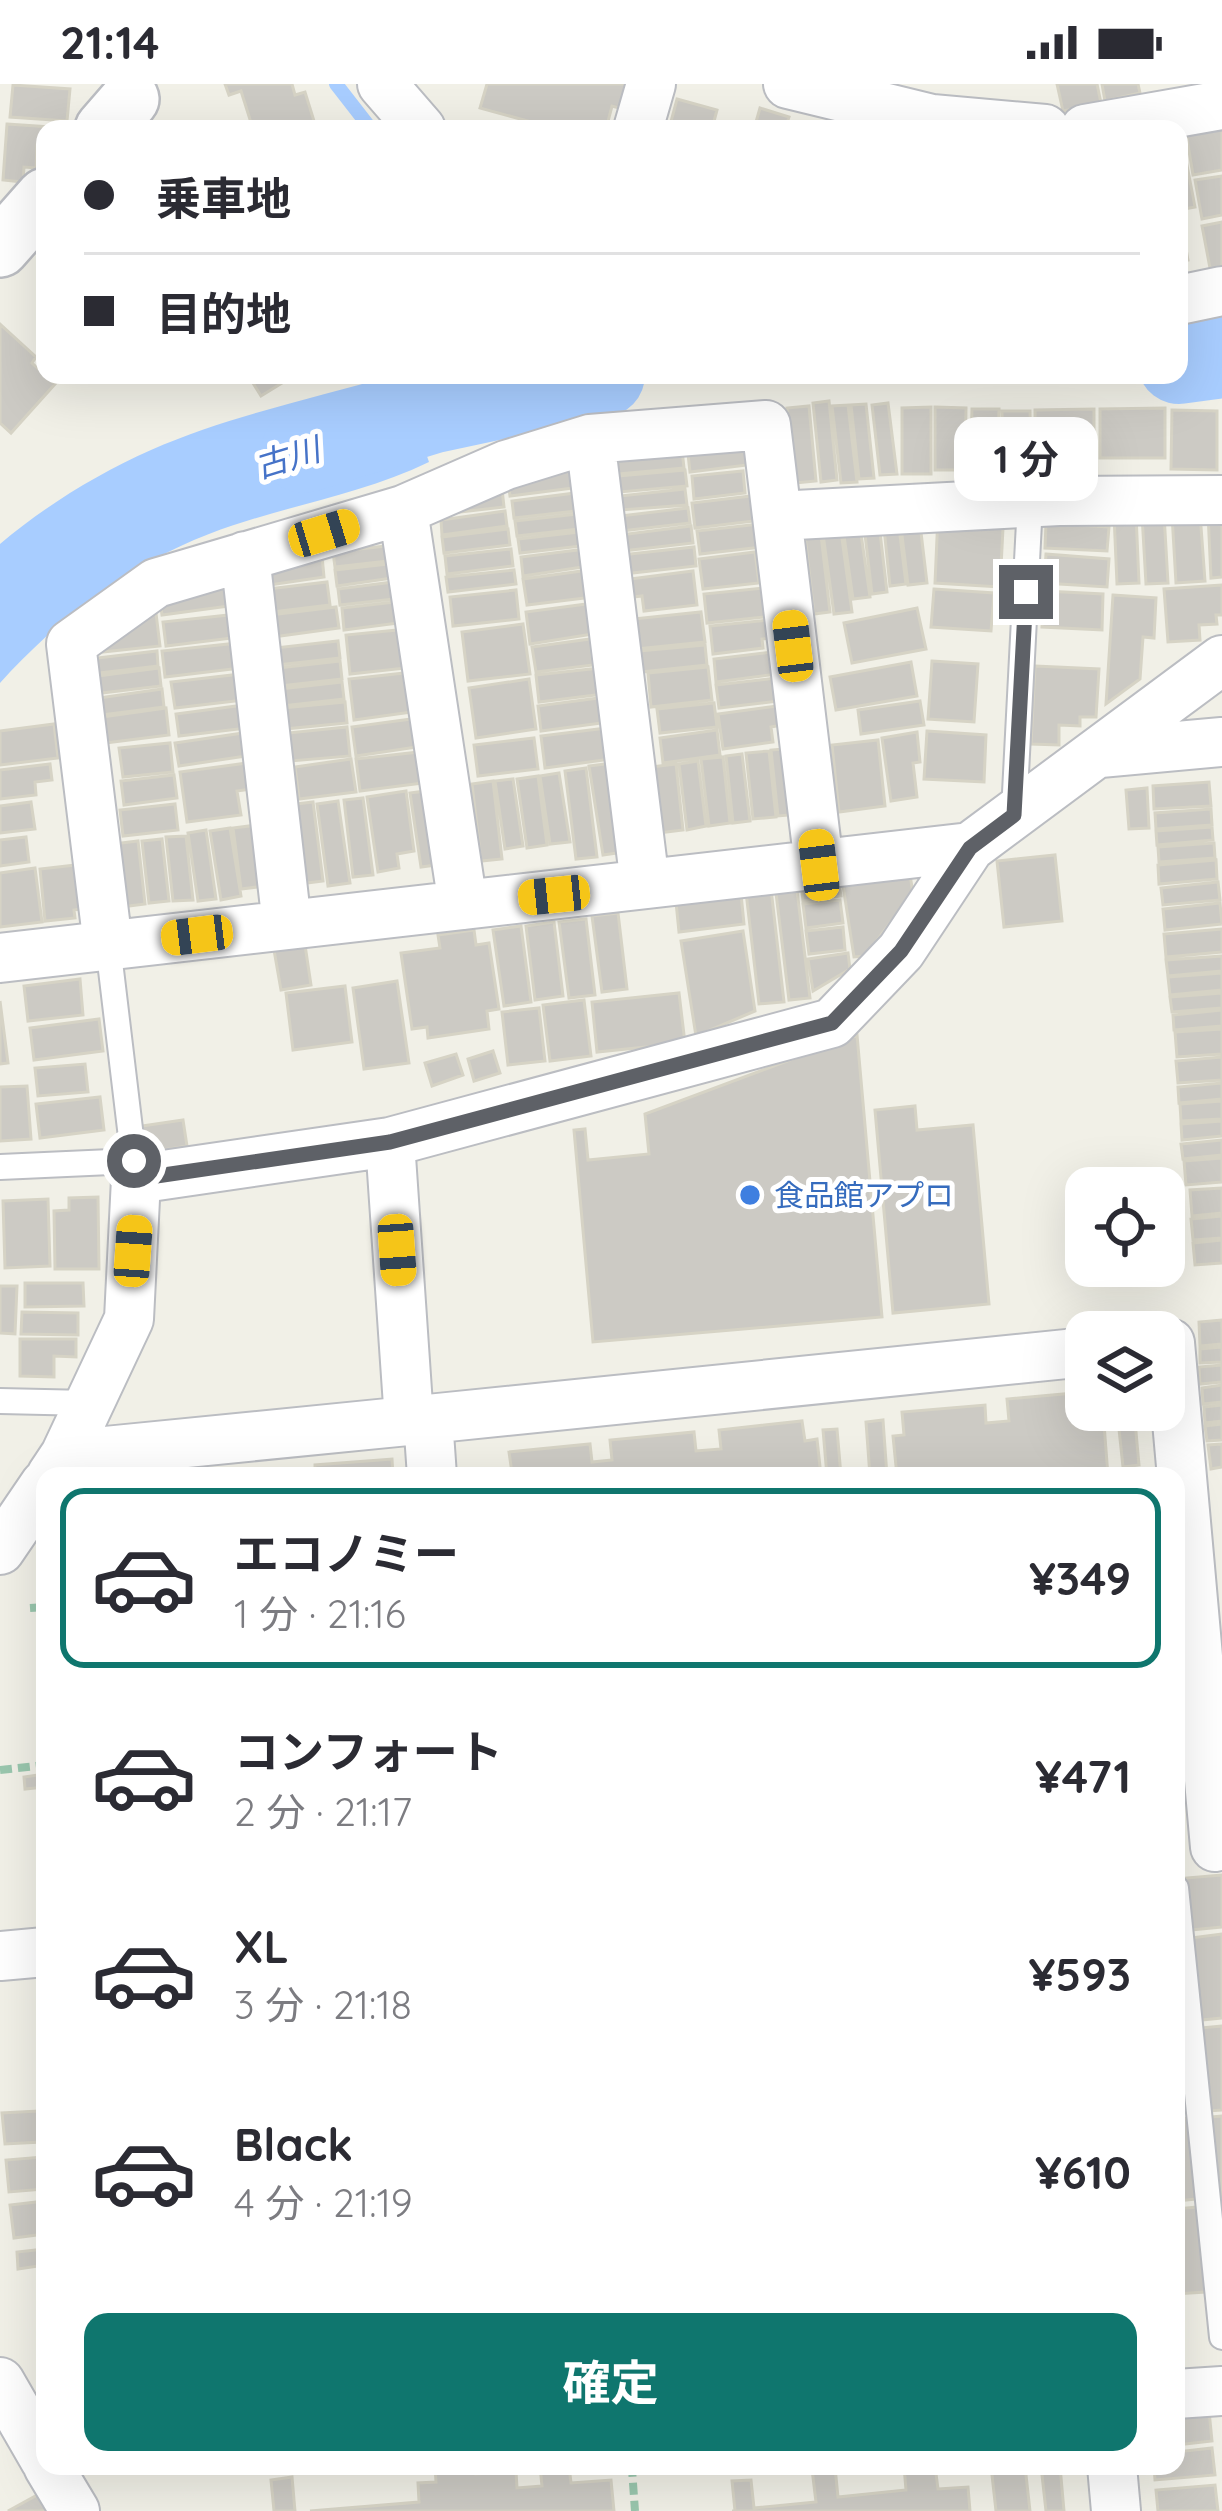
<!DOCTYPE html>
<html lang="ja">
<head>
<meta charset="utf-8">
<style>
	body { margin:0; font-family:Quicksand,"Noto Sans JP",sans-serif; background:#f7f7f7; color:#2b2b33; height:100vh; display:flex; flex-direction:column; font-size:45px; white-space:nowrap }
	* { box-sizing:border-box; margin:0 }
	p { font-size:39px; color:#7c7c81 }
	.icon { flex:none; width:66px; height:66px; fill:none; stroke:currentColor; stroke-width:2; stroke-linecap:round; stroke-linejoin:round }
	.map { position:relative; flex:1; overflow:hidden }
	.sheet { position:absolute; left:36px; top:1383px; width:1149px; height:1008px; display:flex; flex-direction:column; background:#fff; border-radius:24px; box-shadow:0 12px 48px #0002 }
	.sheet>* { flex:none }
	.guide { position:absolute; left:36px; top:36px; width:1152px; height:264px; border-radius:24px; box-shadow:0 12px 48px #0002; display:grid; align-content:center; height:264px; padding:0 48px; background:#fff }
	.tools { position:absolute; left:1065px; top:1083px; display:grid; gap:24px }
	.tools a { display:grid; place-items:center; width:120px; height:120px; border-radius:24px; background:#fff; box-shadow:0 12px 48px #0002; font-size:60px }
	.end { position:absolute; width:54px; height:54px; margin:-27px; border:15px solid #5e6167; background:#fff; box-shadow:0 0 0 6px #fff }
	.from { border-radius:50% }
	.bubble { position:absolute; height:84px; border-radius:24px; background:#fff; box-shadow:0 12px 48px #0002; font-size:39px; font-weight:700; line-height:84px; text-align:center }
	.car { position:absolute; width:36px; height:72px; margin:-36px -18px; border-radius:15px; box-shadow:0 0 9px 3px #0007; background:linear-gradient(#f5c518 24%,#345 0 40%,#f5c518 0 76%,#345 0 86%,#f5c518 0) }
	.guide b { display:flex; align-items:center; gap:42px; height:114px; font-size:45px }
	.guide b+b { border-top:3px solid #e1e1e2 }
	.guide i { width:30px; height:30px; background:#2b2b33 }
	ul { padding:21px 0 0; list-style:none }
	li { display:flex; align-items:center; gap:36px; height:180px; margin:0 24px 18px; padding:0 24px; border:6px solid transparent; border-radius:24px }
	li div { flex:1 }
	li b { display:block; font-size:45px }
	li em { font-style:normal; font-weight:700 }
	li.active { border-color:#0f766e }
	li>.icon { width:108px; height:108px; stroke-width:1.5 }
	.primary-button { display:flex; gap:24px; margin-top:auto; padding:24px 48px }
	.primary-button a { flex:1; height:138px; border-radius:24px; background:#0f766e; color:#fff; font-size:48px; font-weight:700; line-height:138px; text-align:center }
	.status { display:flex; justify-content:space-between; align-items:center; height:84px; padding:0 60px; background:#fff; direction:ltr }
	.status svg { height:33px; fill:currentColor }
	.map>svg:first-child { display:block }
	.water { fill:#a8cdff }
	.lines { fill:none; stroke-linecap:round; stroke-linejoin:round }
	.stream { stroke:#a8cdff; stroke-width:14 }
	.river { stroke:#a8cdff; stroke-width:84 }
	.building { fill:#cccac4; stroke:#d6d3c5; stroke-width:3 }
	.service-casing { stroke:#bbbdc2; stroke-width:28 }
	.minor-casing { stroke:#bbbdc2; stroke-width:52 }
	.tertiary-casing { stroke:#bbbdc2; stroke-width:62 }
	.path { stroke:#9ac7ae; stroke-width:8; stroke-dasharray:12 6; stroke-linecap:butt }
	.service { stroke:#fff; stroke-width:24 }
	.minor { stroke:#fff; stroke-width:48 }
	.tertiary { stroke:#fff; stroke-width:57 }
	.route { stroke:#5e6167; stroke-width:15 }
	.shop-dot { fill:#3f7fe0; stroke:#fff; stroke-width:4.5 }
	.labels { text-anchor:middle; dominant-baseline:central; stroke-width:10; stroke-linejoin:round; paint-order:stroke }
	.shop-label { font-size:30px; fill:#366cbe; stroke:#fff; text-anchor:start }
	.water-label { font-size:33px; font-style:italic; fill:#4673c8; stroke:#fff }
</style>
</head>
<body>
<div class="status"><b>21:14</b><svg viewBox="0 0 49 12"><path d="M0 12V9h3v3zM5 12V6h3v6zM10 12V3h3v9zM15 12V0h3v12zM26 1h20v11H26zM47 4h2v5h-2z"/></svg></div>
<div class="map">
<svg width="1222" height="2427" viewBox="0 0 1222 2427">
	<rect width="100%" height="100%" fill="#f1f0e7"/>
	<path class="water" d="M393 291H399L429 378C359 412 281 422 209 450 128 481 58 535 0 599V460C45 422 97 390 151 366 228 332 313 315 393 291Z"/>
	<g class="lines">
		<path class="stream" d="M336 0 371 45
			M430 328 431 291"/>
		<path class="river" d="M1179 278 1222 272
			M303 367 430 328 603 291"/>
	</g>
	<path class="building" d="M225 0H292L295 11 305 8 314 37 289 45H253L241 7 229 11Z
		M487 0H633L626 26 612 22 606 45H557L480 24Z
		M1057 0H1097L1101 19 1063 27Z
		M1102 0H1138L1140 9 1105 17Z
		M13 1 70 5 67 37 10 33Z
		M677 15 717 26 712 45H669Z
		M760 24 789 33 785 45H754Z
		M7 40 51 43 45 45V63L37 62 36 84 24 83 23 98 3 96Z
		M1222 42V86L1193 91 1186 49Z
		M1181 50 1195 123 1179 126V51Z
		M1222 92V131L1202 135 1195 96Z
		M1180 131 1188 176 1179 178V132Z
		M1222 138V182L1210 184 1202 142Z
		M0 240 36 273 32 279 55 300 11 349 0 339Z
		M248 291H295L261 312Z
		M829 317 837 396 821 398 813 319Z
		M888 319 897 390 880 391 872 321Z
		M866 320 874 394 859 395 851 321Z
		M848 321 857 398 841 399 832 322Z
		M809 322 816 397 794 399 787 324Z
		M931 323V390H902V324Z
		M935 323 966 324 965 386H935Z
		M1165 324V374H1100V325Z
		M972 325H999L997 389H970Z
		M1094 325V369H1078V379H1035V326Z
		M1172 326 1217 327V386L1171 385Z
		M1002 327H1030L1031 388H1003Z
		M744 355 747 381 690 388 687 361Z
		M575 363 581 403 510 412 508 397Z
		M682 366 684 384 618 390 616 372Z
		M685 386 687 402 620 408 618 392Z
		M743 387 745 409 694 415 692 392Z
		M501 396 504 423 443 430Z
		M685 405 687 421 621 426 620 412Z
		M583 408 585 426 514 434 512 417Z
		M751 412 754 437 695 444 692 419Z
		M688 424 690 439 621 447 620 432Z
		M505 427 507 442 442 451 441 436Z
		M1222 428V493L1211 494 1208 429Z
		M586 429 588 444 517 452 515 437Z
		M1200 429 1205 497 1176 499 1172 431Z
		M1136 430 1139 499 1117 500 1114 431Z
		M1164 430 1168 499 1146 500 1142 431Z
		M938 431 963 442 1003 444 1000 503 935 499Z
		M768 439 770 462 700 470 697 447Z
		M1046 439 1109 443 1107 467 1045 464Z
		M879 440 887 508 872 510 864 442Z
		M920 440 927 499 908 501 901 443Z
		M691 442 693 459 622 467 620 451Z
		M860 443 870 513 853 515 843 445Z
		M899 443 906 500 890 502 884 444Z
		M508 445 510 461 444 469 442 453Z
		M588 447 590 461 520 469 518 455Z
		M841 447 852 528 834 530 823 450Z
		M821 451 830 528 814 530 805 452Z
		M395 461 397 476 335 483 333 468Z
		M694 463 696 482 623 490 621 471Z
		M511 465 513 482 447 490 445 472Z
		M586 465 589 482 523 492 521 473Z
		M755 468 759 499 703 505 699 475Z
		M1046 470 1109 475 1107 503 1044 499Z
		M322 472 324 493 269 501 266 479Z
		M397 479 399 493 337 502 335 486Z
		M514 486 516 500 448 508 446 493Z
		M589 486 593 513 527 521 523 495Z
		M225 487 229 522 162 531 159 510Z
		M693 487 697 521 644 527 642 512 633 513 630 495Z
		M401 497 403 514 340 521 338 505Z
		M327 498 330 521 272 528 268 505Z
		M1222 501V531H1216L1217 540 1199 541 1200 556 1168 558 1164 505Z
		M775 503 764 522 765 533 707 539 704 510Z
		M934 505 994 509 991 547 931 543Z
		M516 506 519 535 453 542 450 513Z
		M1044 507 1103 510 1102 546 1042 543Z
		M1113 511 1156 514 1154 554 1143 553 1140 595 1106 620Z
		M154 513 160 562 102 568 99 549Z
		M404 517 406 538 344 546 342 524Z
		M594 519 599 549 530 560 526 528Z
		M336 523 339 544 273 553 270 531Z
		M917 524 926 565 852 579 844 539Z
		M701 528 705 558 636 565 633 535Z
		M229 531 232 554 166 562 163 538Z
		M780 535 782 553 762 555 763 564 713 570 710 542Z
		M523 540 530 590 468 597 462 548Z
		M408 545 406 584 350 590 346 551Z
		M590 555 593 581 536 588 532 563Z
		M338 557 340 574 277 581 275 564Z
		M238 559 241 584 165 593 162 567Z
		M705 561 707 581 641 588 639 567Z
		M157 567 158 582 91 590 89 575Z
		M781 567 784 589 716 598 714 575Z
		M340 577 342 595 280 602 278 584Z
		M932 577 978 580 974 638 928 635Z
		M911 578 917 612 836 626 830 593Z
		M1035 582 1099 585 1096 633H1080V642L1059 641V661L1031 660Z
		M708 583 712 616 651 623 648 589Z
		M159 584 161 602 93 610 90 593Z
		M600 584 604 610 539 618 536 591Z
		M414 588 419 627 354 636 349 595Z
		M241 590 244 616 175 624 171 598Z
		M785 593 787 616 719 624 716 601Z
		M529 595 536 645 476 654 469 604Z
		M342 598 344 615 282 622 280 605Z
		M162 605 164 623 94 632 92 615Z
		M606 613 609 638 541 647 538 622Z
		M920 617 924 641 861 650 858 626Z
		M345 618 347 639 284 645 282 624Z
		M714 619 717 643 660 649 657 625Z
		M244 621 247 644 179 652 176 630Z
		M785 621 787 640 771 643 773 658 723 665 718 630Z
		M166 624 169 651 105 659 102 633Z
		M426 633 430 661 356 672 352 643Z
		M54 640 58 674 0 681V647Z
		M347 643 350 672 291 677 288 649Z
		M607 644 611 675 545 684 541 652Z
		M717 646 720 671 663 679 660 654Z
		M927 647 986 651 984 698 924 695Z
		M917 648 920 678 913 679 917 713 891 717 882 654Z
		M243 649 246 672 179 682 175 659Z
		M534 654 538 685 478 692 474 661Z
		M878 656 885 722 839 728 832 661Z
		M170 659 173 688 123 693 119 664Z
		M794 664 802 730 778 732 771 666Z
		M769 667 776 733 753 735 746 669Z
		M419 668 423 699 360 707 356 675Z
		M742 670 750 737 733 739 726 672Z
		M723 673 730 739 709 742 701 675Z
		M351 675 356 708 299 715 295 683Z
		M698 677 706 742 687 746 679 680Z
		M247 679 251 705 237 707 241 731 187 738 180 688Z
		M613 679 617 769 603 771 589 682Z
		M50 680 52 696 35 698 36 711 0 715V686Z
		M676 680 683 746 658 749 651 683Z
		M586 684 597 773 576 775 565 687Z
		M559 689 570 758 550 760 540 692Z
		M174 691 177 714 124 721 121 697Z
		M538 692 547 761 527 764 517 695Z
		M513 695 523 762 505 765 495 697Z
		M493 697 502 775 481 777 472 700Z
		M1209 698 1211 722 1154 725 1153 702Z
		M1147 704 1149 744 1129 745 1126 706Z
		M433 706 444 780 421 783 410 709Z
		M406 707 414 767 397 770 399 784 378 788 367 713Z
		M363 714 373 791 353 793 344 716Z
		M338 717 350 799 328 802 317 720Z
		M31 718 35 745 0 749V722Z
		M313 718 323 797 299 800 288 721Z
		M175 720 178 746 123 752 120 726Z
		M1211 725 1212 741 1156 745 1155 729Z
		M257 741 265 802 241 805 233 744Z
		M1212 743 1213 756 1157 761 1156 747Z
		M230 744 241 812 221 816 210 747Z
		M206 746 216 815 198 817 188 749Z
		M186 752 193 816 173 817 166 753Z
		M26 753 29 778 0 782V756Z
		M162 755 169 817 149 819 142 757Z
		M138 757 145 820 121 823 113 760Z
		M1214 759 1215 774 1159 778 1158 763Z
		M1055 771 1062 837 1004 843 997 777Z
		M1216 776 1217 795 1159 800 1158 781Z
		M76 781 81 825 74 826 75 834 45 837 40 785Z
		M35 784 42 838 0 843V789Z
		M909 785 913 809 865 872 854 873 842 795Z
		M838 793 841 812 803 817 801 798Z
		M796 798 810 914 789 916 775 801Z
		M1218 798 1220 816 1163 821 1161 804Z
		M771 805 784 918 759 920 746 808Z
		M741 810 744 840 679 848 676 818Z
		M840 816 843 839 806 844 803 820Z
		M1220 819 1222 840 1165 846 1163 825Z
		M618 829 627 905 602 908 592 832Z
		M586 835 595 911 569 914 559 838Z
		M554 838 563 912 535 916 526 842Z
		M521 842 531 918 504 922 493 846Z
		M843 843 845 866 809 870 806 847Z
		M1222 845V868L1166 873 1164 850Z
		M474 846 476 861 489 859 499 925 487 927 489 945 428 954 427 943 412 945 401 869 440 864 438 851Z
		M743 847 755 927 696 952 681 857Z
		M305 861 311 901 281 906 274 866Z
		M848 869 850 885 813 907 808 875Z
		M1222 872V887L1168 892 1166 876Z
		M1222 889V906L1170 911 1168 893Z
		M80 895 83 931 28 937 24 902Z
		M397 897 409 979 364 985 353 904Z
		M345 902 352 958 293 966 286 909Z
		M679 909 685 959 597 968 592 918Z
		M1222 909V924L1172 928 1170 913Z
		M584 916 591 972 550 977 543 921Z
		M0 917 8 979 0 980Z
		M539 924 545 977 508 981 502 928Z
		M1222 926V942L1174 946 1173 931Z
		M99 935 103 967 34 976 30 944Z
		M1222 945V970L1177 973 1175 948Z
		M857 951 882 1233 593 1258 574 1046 585 1045 588 1076 649 1070 645 1030Z
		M493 967 500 989 474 997 468 975Z
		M456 970 463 991 432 1002 425 979Z
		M1222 973V996L1178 999 1176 977Z
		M85 980 88 1008 38 1012 35 984Z
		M1222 999V1015L1179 1019 1178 1003Z
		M27 1002 31 1055 0 1057V1003Z
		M100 1013 104 1046 40 1054 36 1020Z
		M1222 1017V1035L1181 1037 1180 1020Z
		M915 1022 917 1046 973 1041 989 1220 893 1229 875 1026Z
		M183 1036 187 1062 146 1069 142 1042Z
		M1222 1037V1052L1182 1056 1181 1040Z
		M1222 1056V1071L1183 1075 1181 1060Z
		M1222 1074V1098L1186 1101 1184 1077Z
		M1222 1104V1129L1192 1132 1190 1106Z
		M98 1113 99 1185H55L54 1127 69 1126V1114Z
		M48 1115 50 1182 5 1184 3 1117Z
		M1222 1132V1154L1193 1156 1191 1135Z
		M1222 1156V1179L1195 1181 1193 1159Z
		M25 1199H83L84 1222 25 1223Z
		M0 1202H17L15 1250 0 1249Z
		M22 1228 78 1229V1251L21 1250Z
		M1222 1236V1260L1200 1262 1199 1238Z
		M20 1255H76V1273L54 1272V1293L20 1292Z
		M1222 1263V1278L1200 1279V1265Z
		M1222 1281V1298L1200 1300 1199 1283Z
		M1222 1301V1318L1203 1320 1202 1304Z
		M1086 1308V1326L1103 1327 1108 1392H897L893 1352 904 1351 902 1328 985 1321 986 1339 1009 1337 1007 1315Z
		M1222 1321V1337L1205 1339 1204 1323Z
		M1117 1326H1134L1139 1381 1123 1383Z
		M883 1336 887 1392H870L866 1338Z
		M802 1337 805 1357 817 1355 821 1392H498L512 1389 509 1368 590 1360 592 1378 612 1376 610 1356 694 1348 696 1367 721 1365 719 1346Z
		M1222 1340V1356L1207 1357 1205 1342Z
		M837 1345 841 1392H827L823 1346Z
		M1222 1360V1383L1211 1385 1208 1361Z
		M392 1375 393 1392H315V1381Z
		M45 1690V1703L25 1705 24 1693Z
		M1222 1791V1843L1190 1846 1186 1794Z
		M1222 1850V1934L1201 1936 1191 1854Z
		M1222 1942V2026L1209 2027 1200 1944Z
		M1182 1989 1186 2026 1176 2027V1990Z
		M38 2027 41 2058 5 2060 2 2029Z
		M1222 2032V2113L1218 2114 1210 2033Z
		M1190 2034 1197 2115 1176 2117V2035Z
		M42 2073 45 2105 9 2108 6 2076Z
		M45 2117V2150L14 2154 10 2121Z
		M1198 2123 1205 2208 1176 2210V2125Z
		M45 2165V2181L18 2185 17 2168Z
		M1209 2327 1212 2357 1176 2361V2330Z
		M1212 2364 1215 2391 1155 2396 1154 2382H1176V2368Z
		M435 2382H476V2390L516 2387 517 2404 542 2402 540 2382H569L571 2399 611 2396 614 2427H310L419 2418 418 2399 436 2398Z
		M904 2382H935L938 2405 968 2403 970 2427H732H735L732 2397 751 2396 754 2424 816 2418 812 2385 835 2383 838 2413 906 2406Z
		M991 2382H1025L1030 2427H996Z
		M1041 2382H1060L1064 2427H1046Z
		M292 2393 295 2427H274L271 2396Z
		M1215 2401 1218 2427H1158L1156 2406Z
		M39 2410 49 2427H8Z"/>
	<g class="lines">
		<g class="service-casing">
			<path id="service" d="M1014 728 1030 419
				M108 861 136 1095
				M0 1083 133 1077
				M0 1317 89 1319
				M1176 1804 1222 2253"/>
		</g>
		<g class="minor-casing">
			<path id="minor" d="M382 0 421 45
				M788 0 932 35 1045 45
				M638 45 651 0
				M1085 45 1222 21
				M1179 216 1222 207
				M590 355 645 800
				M403 426 463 821
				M777 432 1059 417 1222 416
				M245 472 287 841
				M1100 669 1222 658
				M108 861 71 560 156 499 403 426 506 381 590 355 766 341 819 781
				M0 874 970 763
				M390 1058 409 1336
				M1164 1260 1170 1259 1215 1763
				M65 1371 428 1335
				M51 1392 65 1371 129 1235 136 1095 390 1058 832 939 901 867 970 763 1222 576
				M432 1392 428 1335 1086 1268
				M0 1466 45 1400
				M0 1872 45 1868
				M0 2298 45 2376
				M1176 2310 1222 2307
				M48 2382 75 2427
				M1112 2382 1116 2427"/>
		</g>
		<g class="tertiary-casing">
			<path id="tertiary" d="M104 45 130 15
				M0 164 45 113"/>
		</g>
		<path class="path" d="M30 1524 45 1523
			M0 1686 45 1681
			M196 2382H200
			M629 2382 632 2385 635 2427
			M632 2385 665 2382"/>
		<use href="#service" class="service"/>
		<use href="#minor" class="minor"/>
		<use href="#tertiary" class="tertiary"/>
	</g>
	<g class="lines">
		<path class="route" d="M134 1077 136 1095 390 1058 832 939 901 867 970 764 1014 731 1026 508"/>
	</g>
	<circle class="shop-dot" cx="750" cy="1111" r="12"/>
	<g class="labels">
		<g class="shop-label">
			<text x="774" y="1111">食品館アプロ</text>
		</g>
		<g class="water-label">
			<text transform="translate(287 373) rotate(-17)">古川</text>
		</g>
	</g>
</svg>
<div class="tools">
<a><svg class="icon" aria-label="locate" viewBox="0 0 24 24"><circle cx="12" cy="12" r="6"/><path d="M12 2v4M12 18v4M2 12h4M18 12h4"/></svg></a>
<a><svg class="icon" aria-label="layers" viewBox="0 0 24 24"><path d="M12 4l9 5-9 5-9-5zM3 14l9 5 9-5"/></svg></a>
</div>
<i class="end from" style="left:134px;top:1077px"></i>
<i class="end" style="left:1026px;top:508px"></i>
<div class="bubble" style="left:954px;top:333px;width:144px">1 分</div>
<i class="car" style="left:324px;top:449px;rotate:73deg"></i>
<i class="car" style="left:793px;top:562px;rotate:353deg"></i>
<i class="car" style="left:819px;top:781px;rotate:353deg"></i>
<i class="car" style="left:554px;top:811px;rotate:264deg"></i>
<i class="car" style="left:197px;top:851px;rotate:263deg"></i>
<i class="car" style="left:397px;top:1166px;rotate:176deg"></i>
<i class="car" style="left:133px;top:1167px;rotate:4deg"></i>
<div class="guide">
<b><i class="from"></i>乗車地</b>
<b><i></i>目的地</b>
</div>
<section class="sheet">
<ul>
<li class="active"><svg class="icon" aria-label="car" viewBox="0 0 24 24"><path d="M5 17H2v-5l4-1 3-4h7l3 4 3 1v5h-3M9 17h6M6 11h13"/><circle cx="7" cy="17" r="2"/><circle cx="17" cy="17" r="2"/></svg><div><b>エコノミー</b><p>1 分 · 21:16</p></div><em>¥349</em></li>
<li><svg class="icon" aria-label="car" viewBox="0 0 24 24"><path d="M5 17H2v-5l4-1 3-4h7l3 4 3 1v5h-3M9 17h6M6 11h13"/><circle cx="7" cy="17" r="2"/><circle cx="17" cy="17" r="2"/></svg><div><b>コンフォート</b><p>2 分 · 21:17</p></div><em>¥471</em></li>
<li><svg class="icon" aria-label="car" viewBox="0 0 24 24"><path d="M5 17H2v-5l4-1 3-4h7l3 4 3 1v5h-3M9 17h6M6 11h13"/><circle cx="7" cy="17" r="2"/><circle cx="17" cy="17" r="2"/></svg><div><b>XL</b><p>3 分 · 21:18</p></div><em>¥593</em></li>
<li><svg class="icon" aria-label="car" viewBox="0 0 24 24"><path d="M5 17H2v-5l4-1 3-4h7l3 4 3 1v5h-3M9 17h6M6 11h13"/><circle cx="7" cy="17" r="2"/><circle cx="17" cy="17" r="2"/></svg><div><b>Black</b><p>4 分 · 21:19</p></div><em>¥610</em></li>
</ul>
<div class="primary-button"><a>確定</a></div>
</section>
</div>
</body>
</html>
